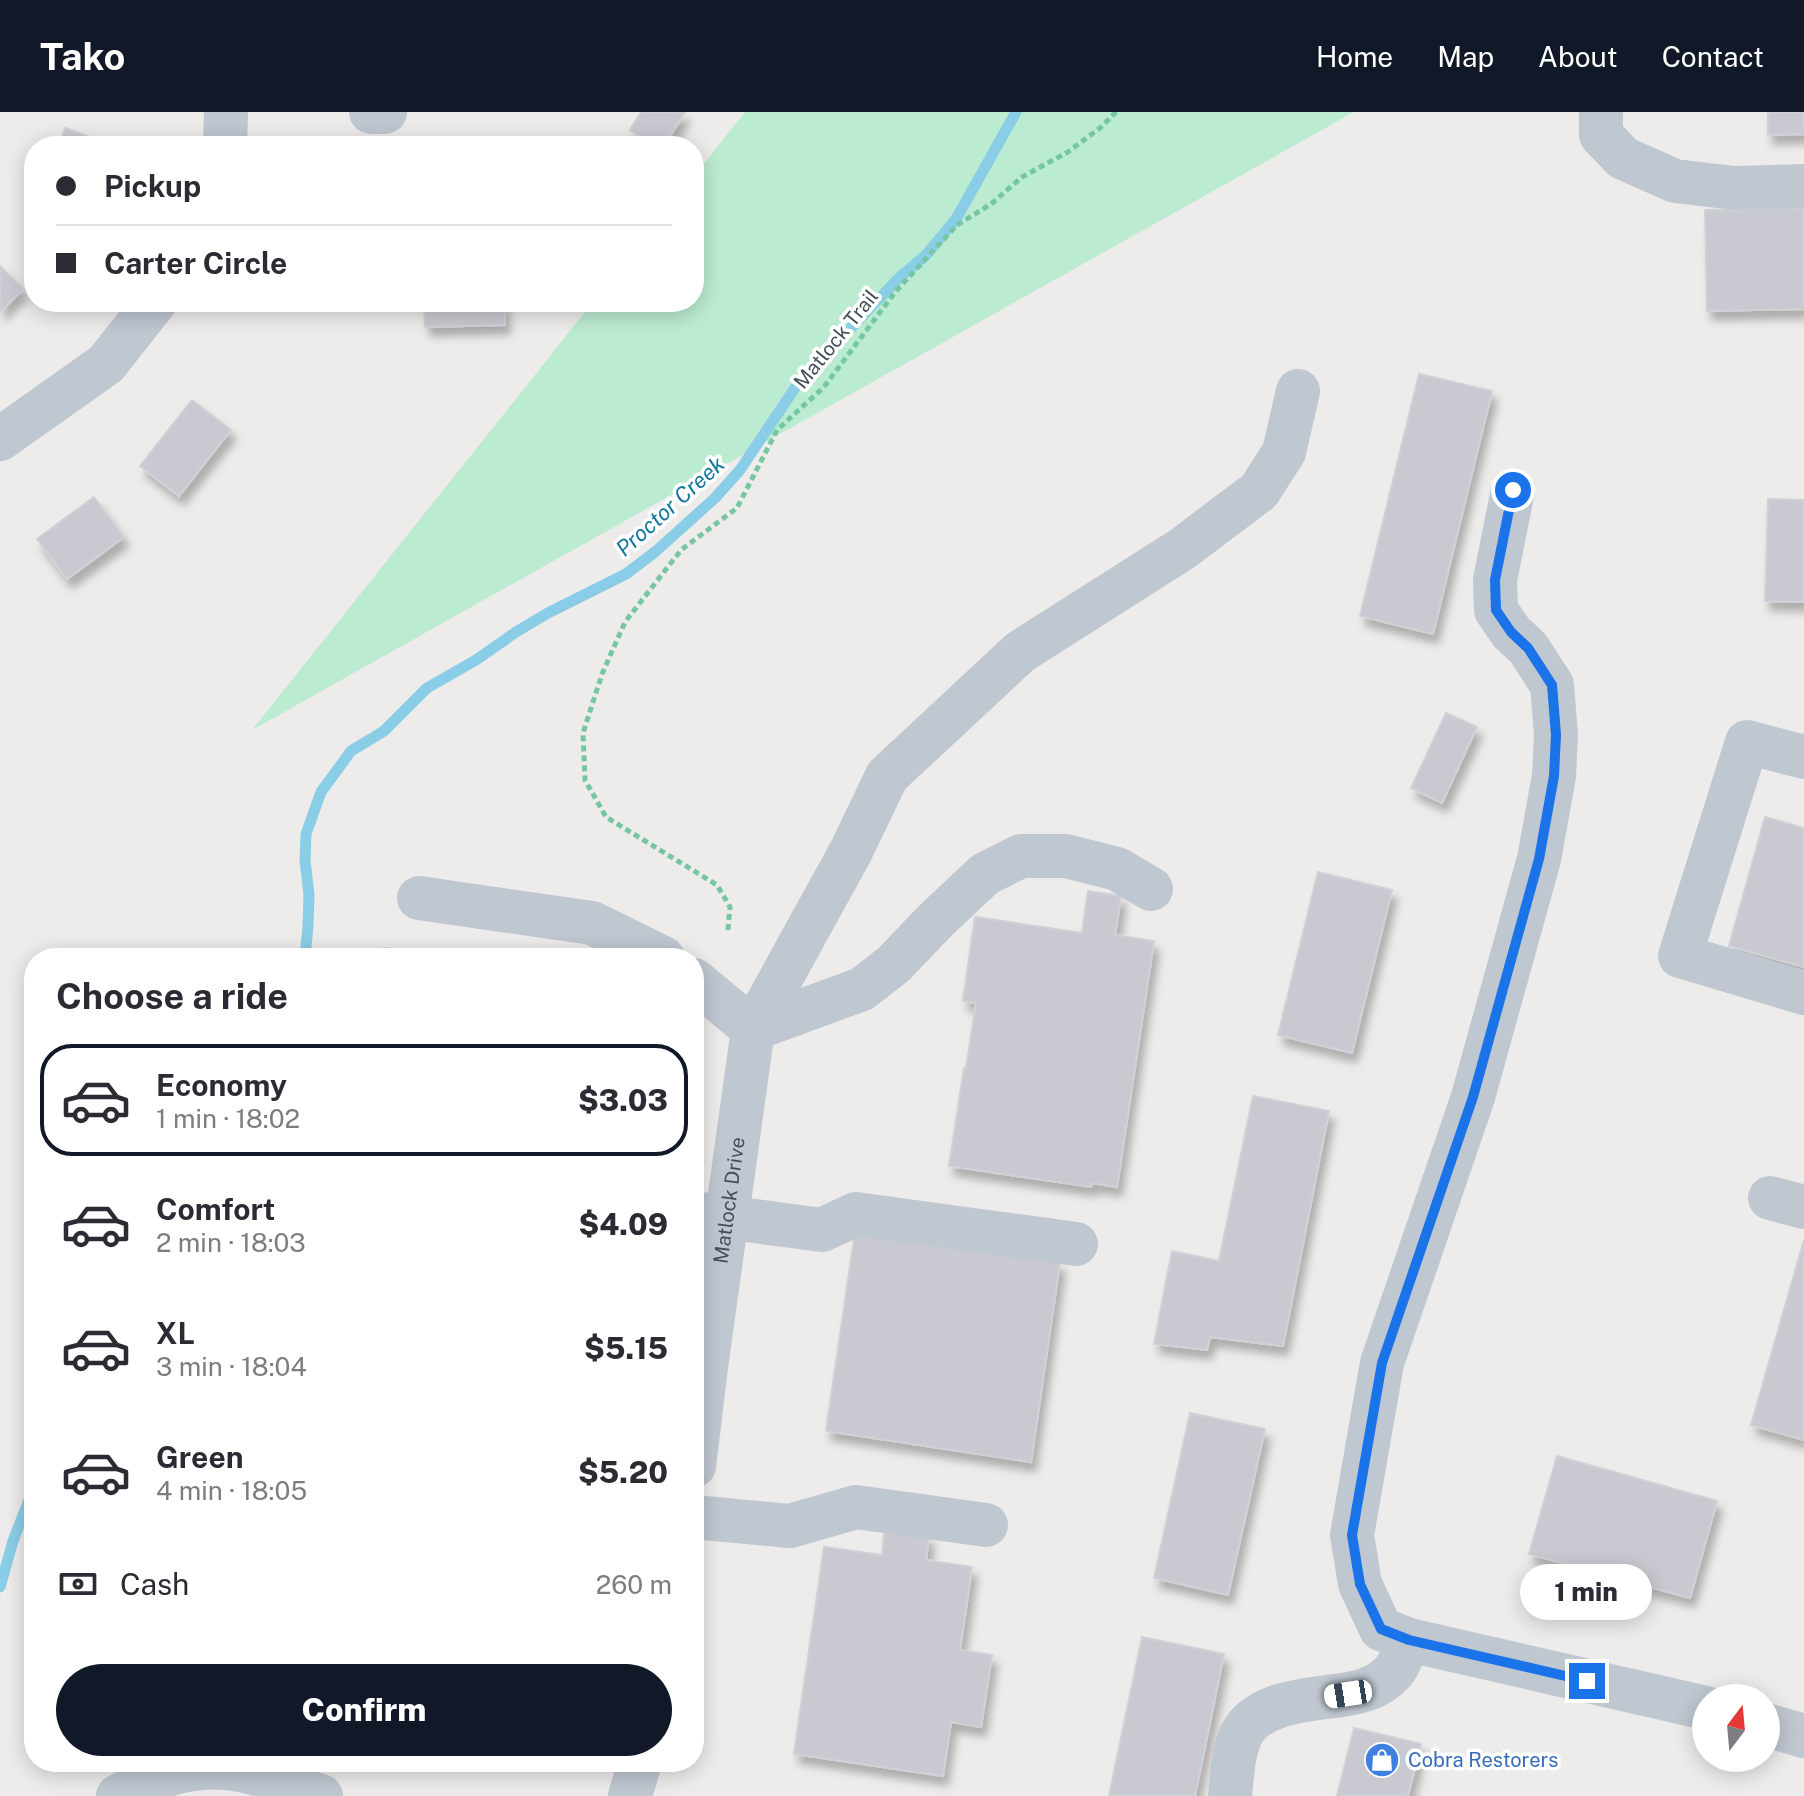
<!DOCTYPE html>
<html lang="en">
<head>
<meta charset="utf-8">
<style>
	body { margin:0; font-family:"Public Sans",sans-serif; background:#f2f2f3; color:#2b2b33; height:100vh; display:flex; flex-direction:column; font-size:30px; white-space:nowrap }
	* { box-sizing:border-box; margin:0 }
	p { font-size:26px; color:#7c7c81 }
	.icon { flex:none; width:44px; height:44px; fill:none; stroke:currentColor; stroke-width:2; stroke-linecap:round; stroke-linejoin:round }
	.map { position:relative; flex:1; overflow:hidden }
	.drawer { position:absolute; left:24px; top:836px; width:680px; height:824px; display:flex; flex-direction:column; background:#fff; border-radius:32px; box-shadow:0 4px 20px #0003 }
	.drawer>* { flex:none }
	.top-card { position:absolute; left:24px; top:24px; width:680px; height:176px; border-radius:32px; box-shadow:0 4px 20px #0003; display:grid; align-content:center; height:176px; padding:0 32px; background:#fff }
	.needle { width:52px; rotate:16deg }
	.buttons { position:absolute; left:1692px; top:1572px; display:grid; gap:16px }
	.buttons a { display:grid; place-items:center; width:88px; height:88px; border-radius:50%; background:#fff; box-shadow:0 4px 20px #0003; font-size:40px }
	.end { position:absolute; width:36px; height:36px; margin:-18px; border:10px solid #1a73e8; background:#fff; box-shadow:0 0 0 4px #fff }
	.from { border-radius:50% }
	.bubble { position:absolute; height:56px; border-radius:28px; background:#fff; box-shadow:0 4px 20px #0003; font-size:26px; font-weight:800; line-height:56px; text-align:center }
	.car { position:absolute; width:24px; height:48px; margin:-24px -12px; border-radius:10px; box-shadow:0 0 6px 2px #0007; background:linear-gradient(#fff 24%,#345 0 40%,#fff 0 76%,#345 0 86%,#fff 0) }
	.top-card b { display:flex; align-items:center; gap:28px; height:76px; font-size:30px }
	.top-card b+b { border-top:2px solid #e1e1e2 }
	.top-card i { width:20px; height:20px; background:#2b2b33 }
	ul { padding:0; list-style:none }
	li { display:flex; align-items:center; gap:24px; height:112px; margin:0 16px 12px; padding:0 16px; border:4px solid transparent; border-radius:32px }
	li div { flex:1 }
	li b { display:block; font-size:30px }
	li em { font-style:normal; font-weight:800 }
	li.active { border-color:#111827 }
	li>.icon { width:72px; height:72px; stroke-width:1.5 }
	h2 { padding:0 32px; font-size:36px; line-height:96px }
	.pay { display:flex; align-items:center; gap:20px; height:88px; padding:0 32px; font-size:30px }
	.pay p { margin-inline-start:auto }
	.primary-button { display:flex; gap:16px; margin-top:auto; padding:16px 32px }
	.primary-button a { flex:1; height:92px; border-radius:48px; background:#111827; color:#fff; font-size:32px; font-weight:800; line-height:92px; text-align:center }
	header { display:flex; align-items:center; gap:48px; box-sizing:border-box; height:112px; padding:0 40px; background:#111827; color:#fff }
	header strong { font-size:38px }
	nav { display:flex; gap:44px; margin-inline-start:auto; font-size:28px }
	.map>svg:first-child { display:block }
	.green { fill:#bbebd0 }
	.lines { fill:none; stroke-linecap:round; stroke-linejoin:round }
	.stream { stroke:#89cee6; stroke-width:11 }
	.building { fill:#c9cad1; stroke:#d0d1d7; stroke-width:2; filter:url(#shadow) }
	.path { stroke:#75c7a3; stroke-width:5; stroke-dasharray:6 4; stroke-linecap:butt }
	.minor { stroke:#bfc7d1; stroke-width:44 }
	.route { stroke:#1a73e8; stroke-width:10 }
	.labels { text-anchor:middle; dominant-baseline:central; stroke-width:7; stroke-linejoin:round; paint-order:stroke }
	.street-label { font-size:20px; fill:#454e58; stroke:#fff }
	.shop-label { font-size:20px; fill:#366cbe; stroke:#fff; text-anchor:start }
	.water-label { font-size:22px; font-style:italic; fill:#13789d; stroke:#fff }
</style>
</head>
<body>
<header>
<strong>Tako</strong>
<nav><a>Home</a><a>Map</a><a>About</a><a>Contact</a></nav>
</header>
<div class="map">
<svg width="1804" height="1684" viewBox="0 0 1804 1684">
	<defs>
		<filter id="shadow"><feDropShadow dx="5" dy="9" stdDeviation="4" flood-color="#0004"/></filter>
	</defs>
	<rect width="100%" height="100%" fill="#eeeceb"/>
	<path class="green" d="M745 0H1354L252 618 593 190H694V64Z"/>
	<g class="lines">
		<path class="stream" d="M305 846 308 814 309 783 305 748 306 722 321 680 351 639 384 619 427 576 476 548 516 520 548 501 626 462 655 440 715 386 740 358 799 270 899 166 926 143 956 107 1016 0
			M0 1475 13 1429 34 1375"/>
	</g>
	<path class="building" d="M641 0H685L664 34H656L630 18Z
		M1768 0H1804V22L1768 23Z
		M65 16 110 32 109 34H59Z
		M1804 96V197L1707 199 1705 98Z
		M0 154 23 177 0 200Z
		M424 190H504L505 213 425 215Z
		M1419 262 1492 279 1433 522 1360 504Z
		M192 288 231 318 179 384 140 354Z
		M94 385 124 425 67 467 37 427Z
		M1768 387 1804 388V490L1765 489Z
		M1446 601 1477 615 1442 691 1411 676Z
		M1765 705 1804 716V855L1729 834Z
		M1318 760 1392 778 1352 941 1278 923Z
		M1088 779 1121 784 1115 823 1154 829 1117 1075 1092 1071 1091 1075 949 1054 964 956 966 957 976 891 963 889 975 805 1082 821Z
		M384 836 453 846H383Z
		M1253 984 1329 999 1283 1234 1210 1225 1207 1238 1154 1232 1172 1139 1219 1149Z
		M855 1120 1060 1150 1031 1350 826 1319Z
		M1804 1128V1328L1751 1313Z
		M1190 1301 1265 1317 1228 1483 1154 1466Z
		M1557 1344 1717 1389 1690 1486 1529 1442Z
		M885 1416 929 1423 926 1448 972 1455 960 1538 992 1543 981 1615 951 1610 943 1664 794 1642 824 1435 882 1443Z
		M1142 1525 1224 1542 1195 1684H1109Z
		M1354 1616 1421 1632 1408 1684H1337Z"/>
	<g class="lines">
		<path class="path" d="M728 818 730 795 717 773 606 705 585 668 583 621 602 562 625 510 681 438 737 396 777 318 824 275 896 179 957 113 991 92 1022 65 1068 40 1100 16 1116 0"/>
		<g class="minor">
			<path d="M371 0H385"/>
			<path d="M1601 0V23L1623 46 1675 69 1734 76 1804 74"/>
			<path d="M225 34 226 0"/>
			<path d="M0 327 106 252 155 190"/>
			<path d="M1513 378 1495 468 1496 498 1511 520 1528 536 1552 573 1556 623 1554 664 1539 747 1473 985 1382 1251 1352 1423 1360 1472 1381 1517 1409 1528 1706 1596"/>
			<path d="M1804 645 1747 630 1680 844 1804 881"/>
			<path d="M419 786 592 811 663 846"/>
			<path d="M694 868 753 917"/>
			<path d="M753 917 862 877 894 852 936 808 985 762 1021 744H1066L1117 757 1151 777"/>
			<path d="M1770 1086 1804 1095"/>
			<path d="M694 1101 822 1118 856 1102 1076 1132"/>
			<path id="s1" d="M694 1354 706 1255 753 917 851 739 887 664 1020 540 1182 437 1259 379 1284 340 1298 279"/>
			<path d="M694 1405 790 1414 856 1395 986 1413"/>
			<path d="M1766 1613 1804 1624"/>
			<path d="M118 1684C151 1666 187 1653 225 1656 258 1659 290 1674 321 1684"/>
			<path d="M630 1684 640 1650"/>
			<path d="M1230 1684C1232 1664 1233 1641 1241 1623 1258 1589 1309 1588 1342 1583 1361 1580 1378 1576 1392 1561 1400 1553 1404 1539 1409 1528"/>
		</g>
	</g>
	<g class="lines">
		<path class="route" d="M1513 378 1495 468 1496 498 1511 520 1528 536 1552 573 1556 623 1554 664 1539 747 1473 985 1382 1251 1352 1423 1360 1472 1381 1517 1409 1528 1587 1569"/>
	</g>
	<defs>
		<g id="shop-disc" transform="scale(1.8)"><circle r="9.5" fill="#3f7fe0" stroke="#fff"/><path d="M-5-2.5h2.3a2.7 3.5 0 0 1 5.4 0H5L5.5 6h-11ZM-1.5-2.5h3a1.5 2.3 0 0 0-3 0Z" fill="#fff"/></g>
	</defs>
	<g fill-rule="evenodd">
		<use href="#shop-disc" x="1382" y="1648"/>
	</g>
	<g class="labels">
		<g class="street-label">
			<text transform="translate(836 227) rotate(-51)">Matlock Trail</text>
			<text stroke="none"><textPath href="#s1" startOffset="268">Matlock Drive</textPath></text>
		</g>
		<g class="shop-label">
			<text x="1408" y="1648">Cobra Restorers</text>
		</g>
		<g class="water-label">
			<text transform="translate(670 394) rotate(-42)">Proctor Creek</text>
		</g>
	</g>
</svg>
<div class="buttons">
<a><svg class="needle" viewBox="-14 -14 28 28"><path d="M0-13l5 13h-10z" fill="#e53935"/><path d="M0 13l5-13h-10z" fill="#7c7c81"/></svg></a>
</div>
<i class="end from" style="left:1513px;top:378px"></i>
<i class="end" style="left:1587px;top:1569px"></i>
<div class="bubble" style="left:1520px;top:1452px;width:132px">1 min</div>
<i class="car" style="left:1348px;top:1582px;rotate:261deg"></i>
<div class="top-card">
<b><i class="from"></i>Pickup</b>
<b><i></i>Carter Circle</b>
</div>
<section class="drawer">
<h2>Choose a ride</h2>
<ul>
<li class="active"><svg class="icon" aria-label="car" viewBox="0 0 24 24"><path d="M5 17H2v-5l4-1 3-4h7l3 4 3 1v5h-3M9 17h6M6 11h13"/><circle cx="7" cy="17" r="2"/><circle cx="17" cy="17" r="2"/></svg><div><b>Economy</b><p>1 min · 18:02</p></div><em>$3.03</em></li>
<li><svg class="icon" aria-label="car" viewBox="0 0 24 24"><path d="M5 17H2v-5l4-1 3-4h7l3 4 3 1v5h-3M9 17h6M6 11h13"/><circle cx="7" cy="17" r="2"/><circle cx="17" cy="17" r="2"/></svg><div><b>Comfort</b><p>2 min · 18:03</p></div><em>$4.09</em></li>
<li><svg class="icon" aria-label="car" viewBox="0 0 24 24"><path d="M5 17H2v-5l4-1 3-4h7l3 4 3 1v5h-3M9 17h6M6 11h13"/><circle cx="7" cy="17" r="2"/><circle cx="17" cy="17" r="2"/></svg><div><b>XL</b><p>3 min · 18:04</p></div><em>$5.15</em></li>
<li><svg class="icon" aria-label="car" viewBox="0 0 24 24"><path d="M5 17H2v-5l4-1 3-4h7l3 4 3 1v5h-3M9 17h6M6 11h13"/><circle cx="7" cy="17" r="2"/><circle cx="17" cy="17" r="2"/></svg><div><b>Green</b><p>4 min · 18:05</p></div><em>$5.20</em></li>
</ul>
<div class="pay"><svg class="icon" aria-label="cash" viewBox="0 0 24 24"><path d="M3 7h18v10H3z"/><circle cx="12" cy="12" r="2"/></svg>Cash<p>260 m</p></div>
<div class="primary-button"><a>Confirm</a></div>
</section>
</div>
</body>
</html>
